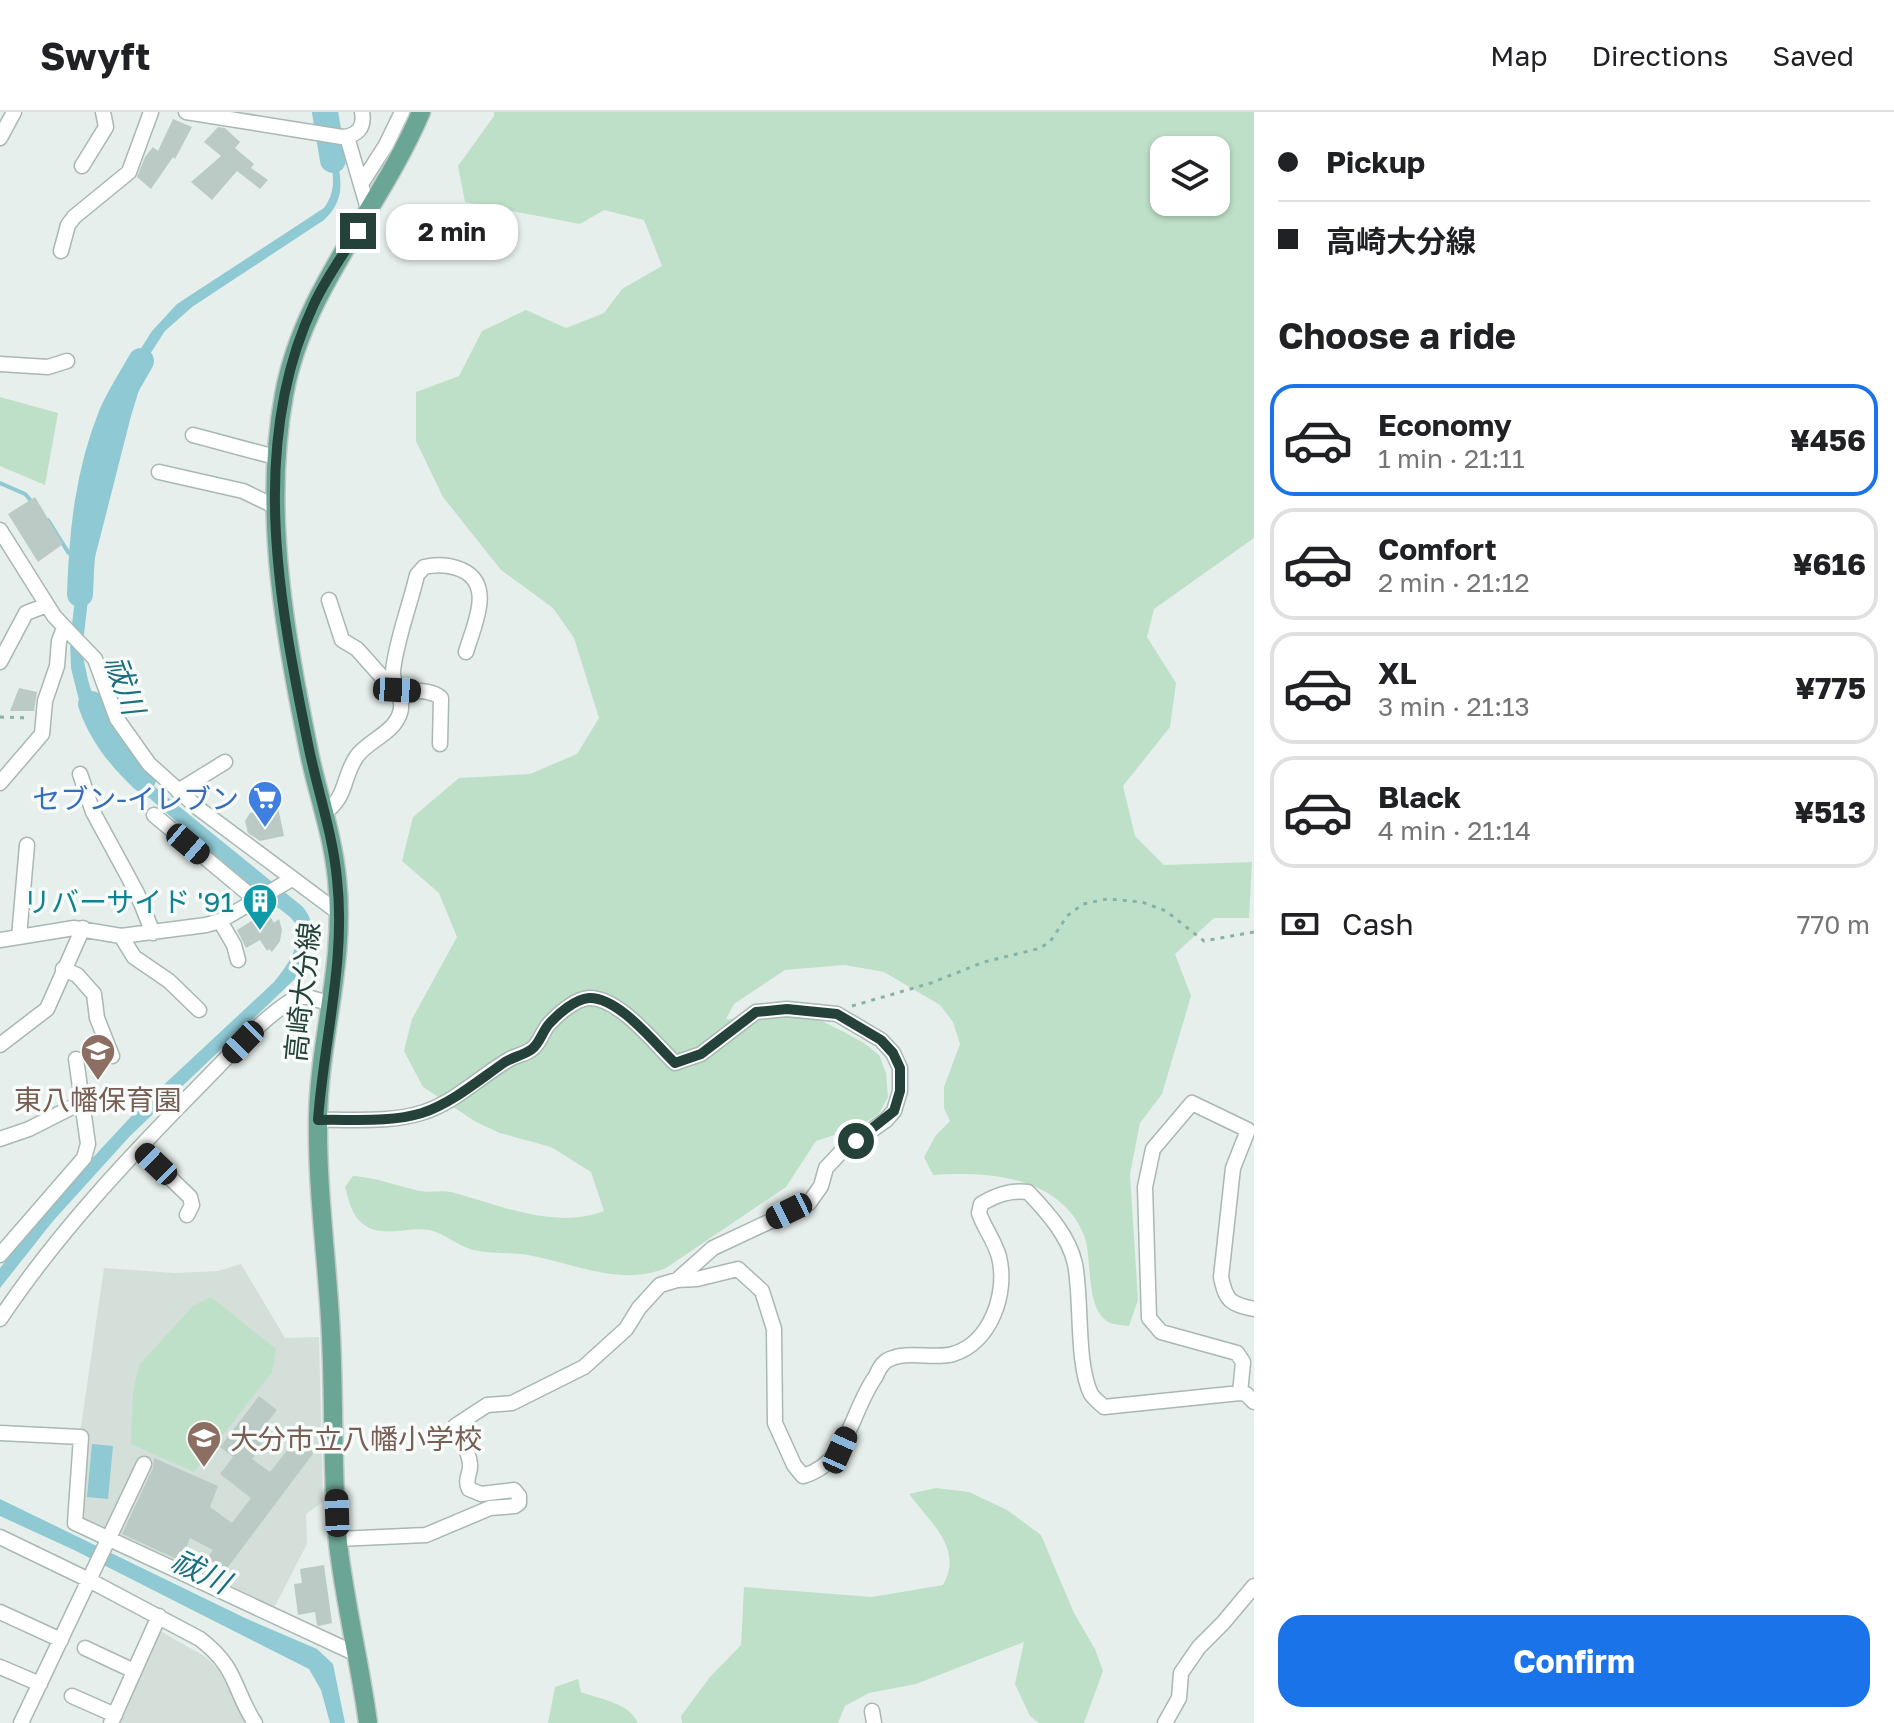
<!DOCTYPE html>
<html lang="en">
<head>
<meta charset="utf-8">
<style>
	body { margin:0; font-family:"Golos Text","Noto Sans JP",sans-serif; background:#f6f6f6; color:#202124; height:100vh; display:flex; flex-direction:column; font-size:30px; white-space:nowrap }
	* { box-sizing:border-box; margin:0 }
	p { font-size:26px; color:#757577 }
	.icon { flex:none; width:44px; height:44px; fill:none; stroke:currentColor; stroke-width:2; stroke-linecap:round; stroke-linejoin:round }
	.map { position:relative; flex:1; overflow:hidden }
	.panel { display:flex; flex-direction:column; background:#fff; width:640px }
	.panel>* { flex:none }
	.top-card { display:grid; align-content:center; height:176px; padding:0 24px; background:#fff }
	.controls { position:absolute; left:1150px; top:24px; display:grid; gap:16px }
	.controls a { display:grid; place-items:center; width:80px; height:80px; border-radius:16px; background:#fff; box-shadow:0 2px 6px #0004; font-size:40px }
	.end { position:absolute; width:36px; height:36px; margin:-18px; border:10px solid #24423a; background:#fff; box-shadow:0 0 0 4px #fff }
	.from { border-radius:50% }
	.bubble { position:absolute; height:56px; border-radius:24px; background:#fff; box-shadow:0 2px 6px #0004; font-size:26px; font-weight:700; line-height:56px; text-align:center }
	.car { position:absolute; width:24px; height:48px; margin:-24px -12px; border-radius:10px; box-shadow:0 0 6px 2px #0007; background:linear-gradient(#222 24%,#8ab4d8 0 40%,#222 0 76%,#8ab4d8 0 86%,#222 0) }
	.top-card b { display:flex; align-items:center; gap:28px; height:76px; font-size:30px }
	.top-card b+b { border-top:2px solid #e0e0e0 }
	.top-card i { width:20px; height:20px; background:#202124 }
	ul { padding:0; list-style:none }
	li { display:flex; align-items:center; gap:24px; height:112px; margin:0 16px 12px; padding:0 8px; border:4px solid #e0e0e0; border-radius:24px }
	li div { flex:1 }
	li b { display:block; font-size:30px }
	li em { font-style:normal; font-weight:700 }
	li.current { border-color:#1a73e8 }
	li>.icon { width:72px; height:72px; stroke-width:1.5 }
	h2 { padding:0 24px; font-size:36px; line-height:96px }
	.pay { display:flex; align-items:center; gap:20px; height:88px; padding:0 24px; font-size:30px }
	.pay p { margin-inline-start:auto }
	.action { display:flex; gap:16px; margin-top:auto; padding:16px 24px }
	.action a { flex:1; height:92px; border-radius:24px; background:#1a73e8; color:#fff; font-size:32px; font-weight:700; line-height:92px; text-align:center }
	header { display:flex; align-items:center; gap:48px; box-sizing:border-box; height:112px; padding:0 40px; background:#fff; border-bottom:2px solid #e0e0e0 }
	header strong { font-size:38px }
	nav { display:flex; gap:44px; margin-inline-start:auto; font-size:28px }
	main { display:flex; flex:1; min-height:0 }
	.map>svg:first-child { display:block }
	.built { fill:#d4dfda }
	.green { fill:#bfe0c8; fill-rule:evenodd }
	.water { fill:#8ec9d4 }
	.lines { fill:none; stroke-linecap:round; stroke-linejoin:round }
	.stream { stroke:#8ec9d4; stroke-width:4 }
	.river { stroke:#8ec9d4; stroke-width:26 }
	.building { fill:#bbcac4 }
	.minor-casing { stroke:#a8b8b2; stroke-width:17 }
	.major-casing { stroke:#c2cac8; stroke-width:21 }
	.path { stroke:#86b3a5; stroke-width:3; stroke-dasharray:4 6; stroke-linecap:butt }
	.minor { stroke:#fff; stroke-width:14 }
	.major { stroke:#6aa596; stroke-width:18 }
	.route { stroke:#24423a; stroke-width:10 }
	.labels { text-anchor:middle; dominant-baseline:central; stroke-width:7; stroke-linejoin:round; paint-order:stroke }
	.shop-label { font-size:28px; fill:#366cbe; stroke:#f7fbf9; text-anchor:end }
	.culture-label { font-size:28px; fill:#0d838f; stroke:#f7fbf9; text-anchor:end }
	.street-label { font-size:28px; fill:#24423a; stroke:#f7fbf9 }
	.education-label { font-size:28px; fill:#785e54; stroke:#f7fbf9 }
	.water-label { font-size:30px; font-style:italic; fill:#1c6f80; stroke:#f7fbf9 }
</style>
</head>
<body>
<header>
<strong>Swyft</strong>
<nav><a>Map</a><a>Directions</a><a>Saved</a></nav>
</header>
<main>
<div class="map">
<svg width="1254" height="1611" viewBox="0 0 1254 1611">
	<rect width="100%" height="100%" fill="#e6efeb"/>
	<path class="built" d="M241 1152 285 1226 319 1225 323 1390 306 1402 307 1432 274 1496 80 1407 89 1324 80 1322 104 1156 174 1161 218 1159Z
		M160 1519 206 1545 218 1557 229 1571 246 1611H119Z"/>
	<path class="green" d="M494 0H1254V426L1154 497 1147 525 1176 571 1170 615 1123 674 1135 724 1164 753 1252 750 1249 806H1214L1175 842 1191 884 1162 982 1140 1011 1130 1062 1138 1188 1129 1214C1124 1213 1115 1213 1110 1211 1084 1198 1093 1146 1084 1123 1060 1064 988 1059 933 1063L924 1045 936 1023 950 1009 944 996V975L960 932 953 910 940 893 884 860 845 853 785 858 734 892 726 907 793 904 820 908 844 920 864 931 879 943 886 961 888 985 879 1002 856 1016 816 1029 786 1075 666 1156C621 1175 573 1151 528 1143 510 1140 491 1142 473 1138 458 1134 444 1121 429 1118 407 1114 383 1127 363 1112 351 1103 349 1088 345 1075L353 1064C379 1066 396 1074 420 1079 430 1081 441 1078 451 1080 499 1093 555 1118 604 1099L591 1060 551 1035 500 1021 476 1010 423 975 404 939 412 907 457 825 439 781 402 749 413 705 459 666 530 662 577 642 599 606 574 526 553 496 501 458 443 385 416 329V280L459 264 482 219 526 198 566 216 604 201 622 177 662 154 644 108 604 98 580 112 465 90 458 54 494 4ZM1164 38H1216V90H1164Z
		M0 285 58 301 45 373 0 354Z
		M211 1185 276 1237 272 1260 194 1360 131 1332 133 1280 139 1253 193 1194Z
		M936 1376 969 1380 1007 1398 1041 1423 1074 1501 1095 1537 1103 1559 1084 1611H1039L1030 1604 1015 1572 1024 1530 916 1572 869 1581 845 1594 838 1611H682L681 1604 710 1565 741 1533 744 1475 872 1485 943 1473C964 1437 930 1410 909 1382Z
		M578 1567 581 1580C599 1587 630 1591 638 1611H548L555 1575Z"/>
	<path class="water" d="M326 29 333 30C339 61 350 83 324 108L192 195 165 219 150 242 131 304 91 461 82 540 88 568 107 630 144 666 303 795C321 818 312 843 297 865L130 1024 53 1109 0 1176V1156L43 1102 99 1039 140 995 274 870C288 853 300 836 297 813L290 805C230 758 174 706 115 657L118 654 93 626 83 604 71 556 70 529 78 462 87 419 133 249 152 219 177 192 324 96C340 75 331 52 326 29Z
		M92 1332 113 1334 108 1387 87 1385Z
		M0 1387 245 1506 317 1537 333 1552 345 1611H330L321 1578 309 1557 74 1438 0 1404Z"/>
	<g class="lines">
		<path class="stream" d="M0 371 25 382 32 390
			M48 408 68 440 81 453"/>
		<path class="river" d="M325 0 333 48
			M80 482C82 421 88 361 111 304 119 285 131 267 141 249
			M91 592C101 622 120 645 143 667"/>
	</g>
	<path class="building" d="M173 7 192 15 175 47 173 45 151 77 137 65 145 45 153 35 158 39Z
		M218 15 225 16 240 30 235 36 254 52 251 56 268 68 260 77 237 59 212 88 191 70 221 44 204 30Z
		M35 385 63 432 38 450 8 402Z
		M19 576 37 580 34 599H10Z
		M278 695 284 724 260 729 248 721 245 709 250 701Z
		M267 799 274 811 279 807 282 818 280 829 272 840 269 837 267 839 260 828 246 836 237 818Z
		M259 1284 277 1298 255 1326 263 1333 252 1347 270 1360 297 1326 315 1339 225 1459 207 1446 213 1438 190 1426 181 1449 122 1422 153 1356 154 1346 218 1374 210 1395 232 1411 251 1386 220 1362 233 1345 220 1335Z
		M324 1453 332 1511 319 1514 317 1513 315 1500 298 1503 294 1472 302 1471 300 1457Z"/>
	<g class="lines">
		<g class="minor-casing">
			<path id="minor" d="M186 0 342 25C357 24 365 16 362 0
				M347 25 369 100
				M0 26 14 0
				M82 54 106 15 103 0
				M361 72 386 33 402 0
				M61 139 68 113 74 105 129 60 151 0
				M0 252 48 255 67 249
				M193 323 275 345
				M159 360 243 379 274 394
				M0 418 54 504 95 547 117 607 149 652 198 696 339 801
				M329 488 342 528 357 537 390 574C406 583 427 574 441 586L440 632
				M0 550 26 501 47 493
				M80 662 93 700 137 781 153 821
				M0 671 42 622 45 589 57 554 59 529 64 516
				M178 679 225 650
				M324 701C348 685 342 665 357 644 369 628 394 621 400 601 405 586 392 574 393 559 396 529 410 493 417 463L424 455C437 452 450 453 462 458 495 473 473 515 466 540
				M154 703 256 788
				M220 809 234 833 238 848
				M121 824 134 845 169 869 199 898
				M19 825 27 733
				M0 828 74 816 121 824 206 813 220 809 292 767
				M63 857 77 863 94 882 97 906 112 944
				M0 933 47 897 83 816
				M318 1008C351 1007 389 1011 421 1001 455 991 480 964 510 947 517 943 526 942 532 937 540 931 542 920 549 912 558 902 575 887 589 886 619 885 655 932 675 951L701 942 756 900 787 897 837 902 881 928 893 941 900 956V979L894 999 886 1008 841 1040 826 1056 821 1074 809 1091 713 1136 677 1168
				M0 1027 29 1017 82 990
				M139 1036 190 1085 192 1093 187 1103
				M0 1143 84 1046 88 1032 76 947
				M0 1207C58 1120 131 1043 204 969 232 941 261 907 295 886L304 884 332 892
				M1240 1281 1243 1250 1237 1241 1161 1220 1149 1206 1145 1075 1153 1037 1192 991 1248 1018 1233 1056 1221 1165C1226 1189 1230 1192 1254 1197
				M0 1321 81 1325 75 1411 354 1541
				M0 1425 89 1468 200 1527C239 1557 232 1576 255 1611
				M338 1427 426 1423 490 1396 515 1394 519 1391V1384L514 1378 481 1382 469 1377C464 1367 471 1362 470 1352 469 1339 460 1325 455 1314L487 1293 512 1291 584 1255 626 1217 639 1196 660 1173 677 1168 697 1167 738 1157 762 1179 774 1217 775 1311 794 1353 803 1364C849 1351 851 1298 876 1264 878 1259 882 1252 886 1249 906 1237 933 1248 953 1242 991 1231 1008 1180 999 1145 995 1129 984 1116 979 1101L981 1092C996 1083 1010 1078 1028 1080 1047 1100 1069 1124 1075 1152 1082 1187 1076 1252 1091 1282 1094 1287 1100 1291 1104 1295L1240 1281 1246 1282 1254 1290
				M0 1500 61 1528
				M85 1536 134 1559
				M0 1555 40 1572
				M72 1584 115 1603
				M872 1599 874 1611
				M21 1611 144 1352
				M111 1611 159 1504
				M1165 1611 1179 1586 1181 1561 1199 1535 1223 1511 1254 1474"/>
		</g>
		<g class="major-casing">
			<path id="major" d="M368 1611C360 1551 345 1492 338 1431 331 1356 335 1281 330 1206 326 1140 317 1073 318 1007 319 925 346 851 337 767 333 725 319 686 310 645 286 527 262 403 284 283 303 177 380 97 421 0"/>
		</g>
		<path class="path" d="M0 605 28 606
			M852 894 931 871 984 850 1041 836 1052 827 1067 804 1083 792 1107 787 1142 790 1166 799 1204 829 1254 820"/>
		<use href="#minor" class="minor"/>
		<use href="#major" class="major"/>
	</g>
	<g class="lines">
		<path class="route" d="M358 119C343 143 326 166 314 192 248 332 279 491 309 637 318 680 333 723 337 767 346 848 324 927 318 1008 351 1007 389 1011 422 1001 452 991 479 968 505 950 513 945 524 943 532 937 540 931 542 920 549 912 558 902 575 887 589 886 619 885 655 932 675 951L701 942 756 900 787 897 837 902 881 928 893 941 900 956V979L894 999 856 1029"/>
	</g>
	<defs>
		<g id="supermarket-pin" transform="scale(1.8)"><path d="M0 17L-7.5 6A9.5 9.5 0 1 1 7.5 6Z" fill="#3f7fe0" stroke="#f7fbf9"/><path d="M-6-5.5h2.5l.6 2H6L4.5 2H-2.5L-4.4-4H-6ZM-1.5 3.2a1.3 1.3 0 1 0 .1 0ZM3 3.2a1.3 1.3 0 1 0 .1 0Z" fill="#fff"/></g>
		<g id="building-pin" transform="scale(1.8)"><path d="M0 17L-7.5 6A9.5 9.5 0 1 1 7.5 6Z" fill="#0f9aa8" stroke="#f7fbf9"/><path d="M-4-6H4V6H1V3H-1V6H-4ZM-2.5-4.3h1.7v1.8h-1.7ZM.8-4.3h1.7v1.8H.8ZM-2.5-1h1.7V.8h-1.7ZM.8-1h1.7V.8H.8Z" fill="#fff"/></g>
		<g id="school-pin" transform="scale(1.8)"><path d="M0 17L-7.5 6A9.5 9.5 0 1 1 7.5 6Z" fill="#8d6e63" stroke="#f7fbf9"/><path d="M0-5L7-2L0 1L-7-2ZM-4 1L0 2.5L4 1V4Q0 6-4 4Z" fill="#fff"/></g>
	</defs>
	<g fill-rule="evenodd">
		<use href="#supermarket-pin" x="265" y="686"/>
		<use href="#building-pin" x="260" y="789"/>
		<use href="#school-pin" x="98" y="939"/>
		<use href="#school-pin" x="204" y="1326"/>
	</g>
	<g class="labels">
		<g class="shop-label">
			<text x="239" y="686">セブン-イレブン</text>
		</g>
		<g class="culture-label">
			<text x="234" y="789">リバーサイド '91</text>
		</g>
		<g class="street-label">
			<text transform="translate(302 880) rotate(-84)">高崎大分線</text>
		</g>
		<g class="education-label">
			<text x="98" y="987">東八幡保育園</text>
			<text x="230" y="1326" text-anchor="start">大分市立八幡小学校</text>
		</g>
		<g class="water-label">
			<text transform="translate(125 573) rotate(70)">祓川</text>
			<text transform="translate(201 1459) rotate(26)">祓川</text>
		</g>
	</g>
</svg>
<div class="controls">
<a><svg class="icon" aria-label="layers" viewBox="0 0 24 24"><path d="M12 4l9 5-9 5-9-5zM3 14l9 5 9-5"/></svg></a>
</div>
<i class="end from" style="left:856px;top:1029px"></i>
<i class="end" style="left:358px;top:119px"></i>
<div class="bubble" style="left:386px;top:92px;width:132px">2 min</div>
<i class="car" style="left:397px;top:578px;rotate:93deg"></i>
<i class="car" style="left:188px;top:732px;rotate:130deg"></i>
<i class="car" style="left:243px;top:930px;rotate:224deg"></i>
<i class="car" style="left:156px;top:1052px;rotate:314deg"></i>
<i class="car" style="left:789px;top:1099px;rotate:244deg"></i>
<i class="car" style="left:840px;top:1338px;rotate:24deg"></i>
<i class="car" style="left:337px;top:1401px;rotate:358deg"></i>
</div>
<section class="panel">
<div class="top-card">
<b><i class="from"></i>Pickup</b>
<b><i></i>高崎大分線</b>
</div>
<h2>Choose a ride</h2>
<ul>
<li class="current"><svg class="icon" aria-label="car" viewBox="0 0 24 24"><path d="M5 17H2v-5l4-1 3-4h7l3 4 3 1v5h-3M9 17h6M6 11h13"/><circle cx="7" cy="17" r="2"/><circle cx="17" cy="17" r="2"/></svg><div><b>Economy</b><p>1 min · 21:11</p></div><em>¥456</em></li>
<li><svg class="icon" aria-label="car" viewBox="0 0 24 24"><path d="M5 17H2v-5l4-1 3-4h7l3 4 3 1v5h-3M9 17h6M6 11h13"/><circle cx="7" cy="17" r="2"/><circle cx="17" cy="17" r="2"/></svg><div><b>Comfort</b><p>2 min · 21:12</p></div><em>¥616</em></li>
<li><svg class="icon" aria-label="car" viewBox="0 0 24 24"><path d="M5 17H2v-5l4-1 3-4h7l3 4 3 1v5h-3M9 17h6M6 11h13"/><circle cx="7" cy="17" r="2"/><circle cx="17" cy="17" r="2"/></svg><div><b>XL</b><p>3 min · 21:13</p></div><em>¥775</em></li>
<li><svg class="icon" aria-label="car" viewBox="0 0 24 24"><path d="M5 17H2v-5l4-1 3-4h7l3 4 3 1v5h-3M9 17h6M6 11h13"/><circle cx="7" cy="17" r="2"/><circle cx="17" cy="17" r="2"/></svg><div><b>Black</b><p>4 min · 21:14</p></div><em>¥513</em></li>
</ul>
<div class="pay"><svg class="icon" aria-label="cash" viewBox="0 0 24 24"><path d="M3 7h18v10H3z"/><circle cx="12" cy="12" r="2"/></svg>Cash<p>770 m</p></div>
<div class="action"><a>Confirm</a></div>
</section>
</main>
</body>
</html>
